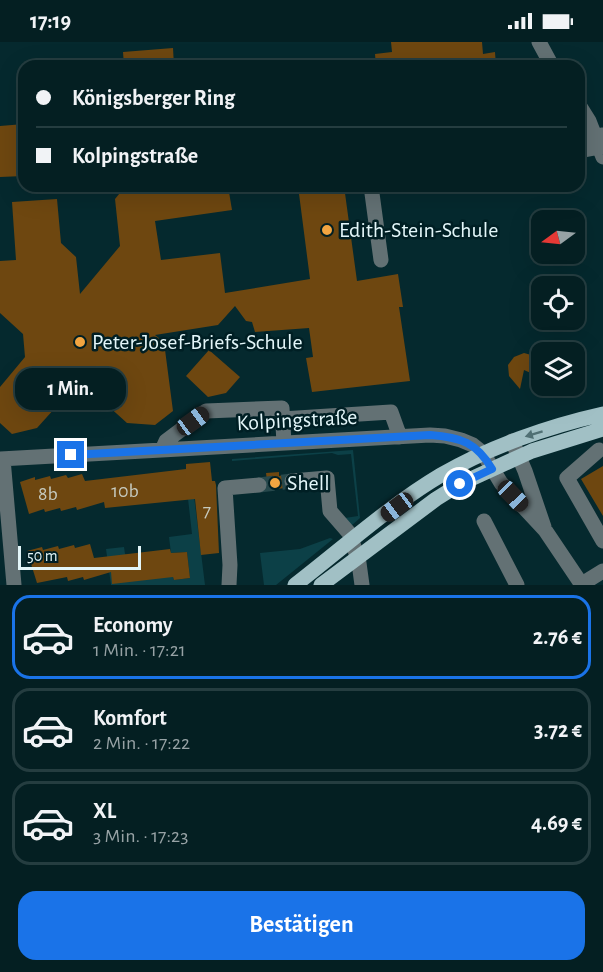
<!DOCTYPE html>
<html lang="de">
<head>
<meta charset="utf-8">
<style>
	body { margin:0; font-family:"Alegreya Sans",sans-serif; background:#0d272a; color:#f1f3f6; height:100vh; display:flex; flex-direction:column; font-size:22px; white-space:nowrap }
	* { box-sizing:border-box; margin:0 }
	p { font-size:20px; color:#97a2a5 }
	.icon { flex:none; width:33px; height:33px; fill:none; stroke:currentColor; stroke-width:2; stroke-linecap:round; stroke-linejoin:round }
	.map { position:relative; height:543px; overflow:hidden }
	.side { display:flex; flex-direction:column; background:#041f22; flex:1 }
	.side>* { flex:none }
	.hud { position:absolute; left:18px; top:18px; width:567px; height:132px; border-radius:18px; box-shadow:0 6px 24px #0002,0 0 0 2px #253d40; display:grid; align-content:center; height:132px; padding:0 18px; background:#041f22 }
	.needle { width:39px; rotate:255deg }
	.fabs { position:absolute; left:531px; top:168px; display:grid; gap:12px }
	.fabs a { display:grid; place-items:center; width:54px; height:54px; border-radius:12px; background:#041f22; box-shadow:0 6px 24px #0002,0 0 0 2px #253d40; font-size:30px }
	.scale { position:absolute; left:18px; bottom:15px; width:123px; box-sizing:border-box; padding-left:6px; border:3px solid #e3f6f9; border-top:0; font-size:16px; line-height:21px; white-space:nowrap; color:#e3f6f9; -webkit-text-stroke:4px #001f24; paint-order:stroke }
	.end { position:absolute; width:27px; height:27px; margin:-14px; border:8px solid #1a73e8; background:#fff; box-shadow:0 0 0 3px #fff }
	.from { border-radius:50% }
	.bubble { position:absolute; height:42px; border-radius:18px; background:#041f22; box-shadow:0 6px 24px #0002,0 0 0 2px #253d40; font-size:20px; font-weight:600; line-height:42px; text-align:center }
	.car { position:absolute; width:18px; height:36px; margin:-18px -9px; border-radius:8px; box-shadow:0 0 4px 2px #0007; background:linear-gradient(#222 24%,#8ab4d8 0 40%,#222 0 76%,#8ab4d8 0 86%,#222 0) }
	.hud b { display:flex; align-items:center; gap:21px; height:57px; font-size:22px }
	.hud b+b { border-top:2px solid #253d40 }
	.hud i { width:15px; height:15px; background:#f1f3f6 }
	ul { padding:10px 0 0; list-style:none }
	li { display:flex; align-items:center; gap:18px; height:84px; margin:0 12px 9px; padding:0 6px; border:3px solid #253d40; border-radius:18px }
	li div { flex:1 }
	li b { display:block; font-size:22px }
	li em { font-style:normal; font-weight:600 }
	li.on { border-color:#1a73e8 }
	li>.icon { width:54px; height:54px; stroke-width:1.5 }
	.primary-button { display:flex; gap:12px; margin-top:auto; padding:12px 18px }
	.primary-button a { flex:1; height:69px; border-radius:18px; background:#1a73e8; color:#fff; font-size:24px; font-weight:600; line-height:69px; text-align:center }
	.status { display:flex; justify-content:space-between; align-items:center; height:42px; padding:0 30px; background:#041f22; direction:ltr }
	.status svg { height:16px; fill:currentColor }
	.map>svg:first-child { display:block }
	.green { fill:#0c4047 }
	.building { fill:#6e4710 }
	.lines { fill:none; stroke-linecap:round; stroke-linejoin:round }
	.minor-tunnel { stroke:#26484c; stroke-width:15; stroke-dasharray:15 8; stroke-linecap:butt }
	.minor { stroke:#637174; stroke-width:15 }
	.major { stroke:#a1c0c5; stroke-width:15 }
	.oneway { fill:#507074 }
	.route { stroke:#1a73e8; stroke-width:8 }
	.poi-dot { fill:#f2a541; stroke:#001f24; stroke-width:2 }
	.labels { text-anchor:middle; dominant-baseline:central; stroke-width:5; stroke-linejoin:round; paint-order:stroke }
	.number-label { font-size:20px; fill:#c6cabf }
	.poi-label { font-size:22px; fill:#e3f6f9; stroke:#001f24; text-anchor:start }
	.street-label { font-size:22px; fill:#e3f6f9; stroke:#001f24 }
</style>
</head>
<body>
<div class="status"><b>17:19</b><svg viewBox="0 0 49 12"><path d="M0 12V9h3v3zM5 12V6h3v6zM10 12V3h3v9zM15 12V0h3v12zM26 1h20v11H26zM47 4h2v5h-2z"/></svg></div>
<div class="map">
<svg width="603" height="543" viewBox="0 0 603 543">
	<rect width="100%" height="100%" fill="#05292e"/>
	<path class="green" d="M353 408 360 476 351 484 345 476 358 474 351 412 338 413 332 411 232 419V417Z
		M185 430H191L205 543H111L106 507 124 505 125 512 173 535 174 538 190 536 187 510 171 511 169 495 192 492Z
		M330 496 333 497 276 543H264L260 511 300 507Z"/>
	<path class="building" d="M391 0H482L483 12 495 10 496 24H376L375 12 392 10Z
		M173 6 174 24H124L123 10Z
		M24 82V134L0 135V84Z
		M148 144H228L232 168 155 179 161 218 220 211 225 251 310 237 298 144H344L357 239 398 232 403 265H399L410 339 312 350 306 316 313 315 309 286 255 290 252 280 246 279 235 264 218 283 155 293 164 300 173 369 155 383 127 381 86 344 73 346 37 386 12 392 0 381V345L25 315 23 292 0 271V219L16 218 12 160 57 157 61 201 76 215 80 252 120 204 115 157 124 146Z
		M209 308 240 335 226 351 208 355 186 334Z
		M524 311 535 314 539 318 542 336 524 328 520 347 509 334 508 323 514 315Z
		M210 420 212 439H215L216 443 219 511 201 513 195 457 105 466 104 460 77 468 76 465 61 469 60 466 45 470 44 467 29 472 20 440 35 435V438L50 434 51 437 66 433 68 436 82 432 85 439 186 427V422Z
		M603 424V474L581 437Z
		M279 430V434L284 433 282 440 285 446 268 448 266 431Z
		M90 502 94 516 170 507 171 511 187 510 190 536 174 538 173 535 112 542 111 530 84 538 83 535 68 539 67 535 37 541 27 509 42 505 43 508 58 504 59 507 74 503 75 506Z"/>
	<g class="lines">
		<path class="minor-tunnel" d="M259 443 292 439"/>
		<path class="minor" d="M539 0 552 24
			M579 63 589 79 603 115
			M579 97 603 93
			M579 109 600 105
			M371 144 381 218
			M282 377 391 370 400 395
			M512 399 525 429 544 485
			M162 408 166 399 206 369 282 366 284 401
			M599 408 567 436 603 499
			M0 417 430 393 445 394 461 398 473 403 483 411 501 441 545 488 582 543
			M3 417 14 543
			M292 439 327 436 330 469 350 492 359 521 362 543
			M484 479 517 543
			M582 542 603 529
			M229 543 230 523 225 446 259 443"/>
		<path class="major" d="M295 543C343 506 389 464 441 433 489 405 549 384 603 372
			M321 543 436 457 460 442 532 409 603 387"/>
	</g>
	<defs><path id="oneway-solid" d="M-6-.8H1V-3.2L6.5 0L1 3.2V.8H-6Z" transform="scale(1.5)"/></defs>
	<use class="oneway" href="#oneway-solid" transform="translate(534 392) rotate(163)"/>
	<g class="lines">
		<path class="route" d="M71 413 430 393C461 395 477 401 492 427L460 442"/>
	</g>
	<g class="poi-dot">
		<circle cx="327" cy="188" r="6"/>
		<circle cx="80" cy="300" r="6"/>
		<circle cx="275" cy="441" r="6"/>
	</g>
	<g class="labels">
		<g class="number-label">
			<text x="125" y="449">10b</text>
			<text x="48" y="452">8b</text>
			<text x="207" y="469">7</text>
		</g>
		<g class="poi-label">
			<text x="339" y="188">Edith-Stein-Schule</text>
			<text x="92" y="300">Peter-Josef-Briefs-Schule</text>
			<text x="287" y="441">Shell</text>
		</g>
		<g class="street-label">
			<text transform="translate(297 378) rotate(-3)">Kolpingstraße</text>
		</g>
	</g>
</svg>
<div class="fabs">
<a><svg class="needle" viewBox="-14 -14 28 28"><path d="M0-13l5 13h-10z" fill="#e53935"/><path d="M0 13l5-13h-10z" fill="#97a2a5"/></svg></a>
<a><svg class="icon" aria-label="locate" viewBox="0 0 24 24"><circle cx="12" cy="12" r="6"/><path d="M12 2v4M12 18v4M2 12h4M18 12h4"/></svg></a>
<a><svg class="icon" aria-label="layers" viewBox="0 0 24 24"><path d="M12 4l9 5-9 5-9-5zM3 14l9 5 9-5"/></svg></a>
</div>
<div class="scale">50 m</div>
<i class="end from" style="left:460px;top:442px"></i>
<i class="end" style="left:71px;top:413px"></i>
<div class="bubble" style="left:15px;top:326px;width:111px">1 Min.</div>
<i class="car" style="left:193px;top:379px;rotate:54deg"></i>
<i class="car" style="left:513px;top:454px;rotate:136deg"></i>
<i class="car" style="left:397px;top:465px;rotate:233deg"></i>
<div class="hud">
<b><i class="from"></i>Königsberger Ring</b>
<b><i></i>Kolpingstraße</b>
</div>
</div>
<section class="side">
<ul>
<li class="on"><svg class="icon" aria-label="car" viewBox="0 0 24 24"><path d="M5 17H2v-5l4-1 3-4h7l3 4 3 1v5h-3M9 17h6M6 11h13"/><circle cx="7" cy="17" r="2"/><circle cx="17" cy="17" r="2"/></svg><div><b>Economy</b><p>1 Min. · 17:21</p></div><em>2.76 €</em></li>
<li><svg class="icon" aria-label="car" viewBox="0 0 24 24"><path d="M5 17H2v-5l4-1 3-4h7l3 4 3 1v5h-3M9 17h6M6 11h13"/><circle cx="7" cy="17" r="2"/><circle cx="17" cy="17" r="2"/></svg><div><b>Komfort</b><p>2 Min. · 17:22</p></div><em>3.72 €</em></li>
<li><svg class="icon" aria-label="car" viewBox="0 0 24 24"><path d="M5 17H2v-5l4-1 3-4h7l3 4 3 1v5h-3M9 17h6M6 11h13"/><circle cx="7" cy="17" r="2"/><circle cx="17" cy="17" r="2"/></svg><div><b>XL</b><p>3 Min. · 17:23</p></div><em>4.69 €</em></li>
</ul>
<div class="primary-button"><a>Bestätigen</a></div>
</section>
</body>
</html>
